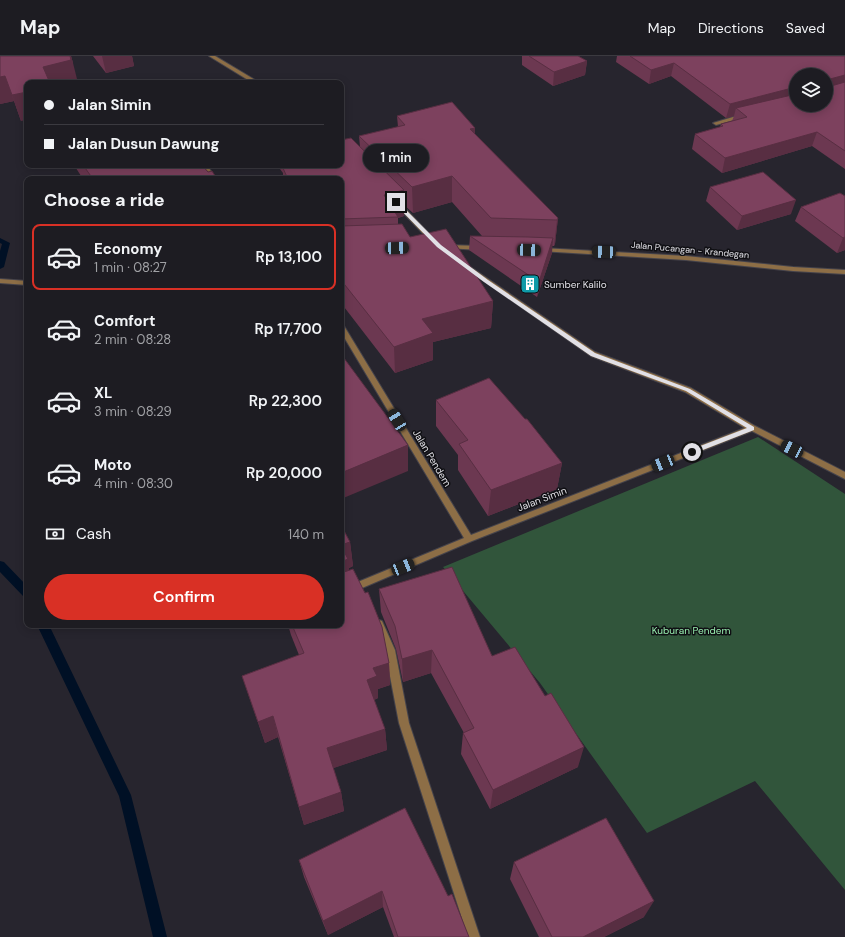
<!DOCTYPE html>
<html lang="en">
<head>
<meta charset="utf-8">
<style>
	body { margin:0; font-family:"DM Sans",sans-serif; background:#25252a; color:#f1f3f6; height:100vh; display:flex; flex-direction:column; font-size:15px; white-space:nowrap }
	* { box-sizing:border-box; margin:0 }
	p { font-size:13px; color:#a0a1a5 }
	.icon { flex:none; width:22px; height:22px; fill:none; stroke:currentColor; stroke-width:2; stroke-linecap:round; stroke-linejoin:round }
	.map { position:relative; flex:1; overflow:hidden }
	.details { position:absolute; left:24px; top:120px; width:320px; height:452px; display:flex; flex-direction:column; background:#1d1c22; border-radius:8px; box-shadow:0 2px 10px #0003,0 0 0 1px #3b3a40 }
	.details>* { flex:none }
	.hud { position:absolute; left:24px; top:24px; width:320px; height:88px; border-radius:8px; box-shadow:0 2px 10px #0003,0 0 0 1px #3b3a40; display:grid; align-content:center; height:88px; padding:0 20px; background:#1d1c22 }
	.buttons { position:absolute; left:789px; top:12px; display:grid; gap:8px }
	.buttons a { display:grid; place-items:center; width:44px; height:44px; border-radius:50%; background:#1d1c22; box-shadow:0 2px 10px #0003,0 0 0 1px #3b3a40; font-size:20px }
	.end { position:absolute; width:18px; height:18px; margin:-9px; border:5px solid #e1e0e6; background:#111; box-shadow:0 0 0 2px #111 }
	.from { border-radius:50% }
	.bubble { position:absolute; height:28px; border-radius:14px; background:#1d1c22; box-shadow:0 2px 10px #0003,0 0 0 1px #3b3a40; font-size:13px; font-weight:600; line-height:28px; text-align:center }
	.car { position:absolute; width:12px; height:24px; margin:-12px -6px; border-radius:5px; box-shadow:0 0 3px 1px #0007; background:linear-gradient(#222 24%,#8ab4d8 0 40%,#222 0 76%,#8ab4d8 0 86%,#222 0) }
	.hud b { display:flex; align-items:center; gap:14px; height:38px; font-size:15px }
	.hud b+b { border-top:1px solid #3b3a40 }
	.hud i { width:10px; height:10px; background:#f1f3f6 }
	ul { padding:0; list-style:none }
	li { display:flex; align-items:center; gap:12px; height:66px; margin:0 8px 6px; padding:0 12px; border:2px solid transparent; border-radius:8px }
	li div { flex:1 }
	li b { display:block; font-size:15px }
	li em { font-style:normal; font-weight:600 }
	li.selected { border-color:#d93025 }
	li>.icon { width:36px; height:36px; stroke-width:1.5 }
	h2 { padding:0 20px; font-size:18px; line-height:48px }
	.pay { display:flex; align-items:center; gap:10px; height:44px; padding:0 20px; font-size:15px }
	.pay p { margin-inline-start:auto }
	.action { display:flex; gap:8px; margin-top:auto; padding:8px 20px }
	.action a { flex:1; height:46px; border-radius:24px; background:#d93025; color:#fff; font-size:16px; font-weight:600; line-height:46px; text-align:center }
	header { display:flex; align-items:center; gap:24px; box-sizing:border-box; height:56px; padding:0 20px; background:#1d1c22; border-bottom:1px solid #3b3a40 }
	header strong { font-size:19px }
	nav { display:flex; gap:22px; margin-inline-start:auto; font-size:14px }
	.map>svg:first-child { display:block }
	.green { fill:#31553b }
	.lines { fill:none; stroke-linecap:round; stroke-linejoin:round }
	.stream { fill:#001025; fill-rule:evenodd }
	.minor-casing { stroke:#45434b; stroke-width:2 }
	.minor { fill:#8d6e46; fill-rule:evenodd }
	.wall { fill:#6c3851; fill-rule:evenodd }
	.shaded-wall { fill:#582e42 }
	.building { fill:#7d415e; stroke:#582e42 }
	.route { fill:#e1e0e6 }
	.labels { text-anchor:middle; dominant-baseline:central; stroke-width:3; stroke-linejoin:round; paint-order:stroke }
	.far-street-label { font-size:9px; fill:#e1e0e6; stroke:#0f0f13 }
	.poi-label { font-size:10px; fill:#e1e0e6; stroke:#0f0f13; text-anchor:start }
	.street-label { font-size:10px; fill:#e1e0e6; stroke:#0f0f13 }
	.park-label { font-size:10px; fill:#99efb0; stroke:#0f0f13 }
</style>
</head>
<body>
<header>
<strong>Map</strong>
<nav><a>Map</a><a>Directions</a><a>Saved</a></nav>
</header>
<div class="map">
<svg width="845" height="881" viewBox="0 0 845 881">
	<rect width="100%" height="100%" fill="#27252e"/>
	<path class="green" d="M758 381 845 438V834L755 725 647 777 540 627 443 511Z"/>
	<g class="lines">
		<path class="stream" d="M0 182 10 187 4 211 0 213V195L2 188 0 187Z
			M0 505 4 506 27 530V542L23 540 0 516Z
			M37 569H49L131 739 167 881H153L119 740Z"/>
		<g class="minor-casing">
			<path id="minor" d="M209 0H215L260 27H253Z
				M743 58 746 60 745 61 716 69 713 67Z
				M201 109H207L216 123H210Z
				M397 145 399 146 435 184V186H431L395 148V146Z
				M448 189 480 190 483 192 480 194 446 192 445 191Z
				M542 192 686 200 793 211 845 214V218L793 215 686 204 540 195 539 194Z
				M466 208 595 296 691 332 755 370 845 416V423L752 375 472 485 341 541V533L464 482 341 276V268L344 270 471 479 745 372 685 336 591 300 464 211 463 210Z
				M0 223 27 225V229L0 227Z
				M379 564 382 565 395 594 409 667 480 881H468L399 667 385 594 375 568 376 565Z"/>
		</g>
		<use href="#minor" class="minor"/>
	</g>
	<path class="wall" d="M0 0H71L73 7 27 27 21 65 14 45 0 48Z
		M93 0H132L134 10 106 17Z
		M522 0H578L587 5 585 19 553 30 522 9Z
		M617 0H845V113L812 90 722 117 692 93 695 78 720 71 721 68 732 65 734 60 726 62 671 20 649 28 616 6ZM796 19 826 49H796Z
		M397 60 475 72V79L558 162 555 188 554 190H552V197L537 241 469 194 470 180H482L452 146 413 157 404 149V160L398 162V168L410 181 493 245 491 272 433 286V304L395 317 341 247V123H283V117L277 109H341L360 91 359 80 398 71Z
		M74 109H202L208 116 217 123H83Z
		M710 131 791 158 737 174 706 145Z
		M845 140V194L837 197 795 165 801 151Z
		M436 344 562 407 557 433 488 460 458 414V399L436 370Z
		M350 486 353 510 349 512V514L389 607 390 629 378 633V642L374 644 385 673 387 694 333 712 341 736 344 755 304 769 278 681 265 687 242 620 299 599 291 579 288 569H341Z
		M379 533 492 600 578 711 490 753 461 698 463 677H464L431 617 403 626 396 593 381 556Z
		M299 804 448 840 469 881H394L383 851 328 879 304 821Z
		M514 806 644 861 604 881H539L510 823Z"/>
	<path class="shaded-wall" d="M70 0H71L73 7 78 27H49L43 11Z
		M102 0H132L134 10 106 17Z
		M587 5 585 19 553 30 554 16Z
		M674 7 671 20 649 28 651 14Z
		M845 19V30L826 37 830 23Z
		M5 20 14 45 0 48V21Z
		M796 31V44L736 52 734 60 726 62 730 48Z
		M27 36V64L21 65 12 39Z
		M475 72 474 98 470 73Z
		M817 76 812 90 722 117 725 102Z
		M452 120V146L413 157 412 131Z
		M404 134V160L398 162 384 139Z
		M796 144 791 158 737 174 742 160Z
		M558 162 555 188 554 190 557 164Z
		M845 181V194L837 197 843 182Z
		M553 182 552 197 537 241 539 226Z
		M493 245 491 272 433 286V304L395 317 394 291 422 263Z
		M408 389V415L341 443V417Z
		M562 407 557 433 488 460 491 434Z
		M350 486 353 510 349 512 350 528 341 531V489Z
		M432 594 431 617 403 626 402 603Z
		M389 607 390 629 378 633V642L369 646 367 624 373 612Z
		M273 660 278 681 265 687 258 666Z
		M385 673 387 694 331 713 327 692Z
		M584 691 578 711 490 753 493 734Z
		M341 736 344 755 304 769 299 751Z
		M382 835 383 851 328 879 323 865Z
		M654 845 644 861 604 881H583Z"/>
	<path class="building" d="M0 0H70L71 4 43 11 50 27H27V36L12 39 5 20 0 21Z
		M529 0H578L587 5 554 16Z
		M630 0H845V19L830 23 829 28 831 30 845 26V95L817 76 725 102 695 78 723 70 721 68 747 61 736 52 796 38V49H826V19H796V31L730 48 674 7 651 14Z
		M274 24 276 27H263Z
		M452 46 475 72 470 73 558 162 557 164 491 162 452 120 412 131 359 80 405 69 397 60Z
		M351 82 404 134 384 139 398 161 341 163V123H288L282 110 286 109H341V84Z
		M83 109H202L208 116 212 115 217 123H93Z
		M763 116 796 144 742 160 710 131Z
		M840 137 845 140V181L843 182 801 151Z
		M402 168 410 181 446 173 493 245 422 263 433 277 394 291 341 224V170Z
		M470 180 528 181 553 182 539 226Z
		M341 298 408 389 341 417Z
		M489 322 525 363H527L562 407 491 434 459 388 468 384 436 344Z
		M341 469 350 486 341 489Z
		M341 490 348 503 341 506Z
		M452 511 492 600 515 591 545 640 551 637 584 691 493 734 463 677 474 672 432 594 402 603 395 570 379 533Z
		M353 513 365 537 368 536 382 571 389 607 373 612 377 620 367 624 385 673 327 692 341 736 299 751 273 660 258 666 242 620 304 597 292 569H341V517Z
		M405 752 448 840 452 838 469 881H398L382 835 323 865 299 804Z
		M606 762 654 845 583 881H552L514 806Z"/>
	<path class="route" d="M394 145H397L441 189 488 224 595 297 690 333 754 371V374L695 397H690V394L747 372 686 335 591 300 484 226 437 191 394 147Z"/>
	<defs>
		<g id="building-square" transform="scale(1)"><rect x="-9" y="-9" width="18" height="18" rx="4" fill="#0f9aa8" stroke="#0f0f13"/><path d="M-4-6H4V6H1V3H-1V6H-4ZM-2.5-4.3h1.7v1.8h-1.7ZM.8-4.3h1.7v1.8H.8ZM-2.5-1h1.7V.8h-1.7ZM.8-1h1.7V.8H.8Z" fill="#fff"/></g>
	</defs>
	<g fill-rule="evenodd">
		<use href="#building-square" x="530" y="228"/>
	</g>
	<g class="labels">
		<g class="far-street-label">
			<text transform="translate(690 194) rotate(5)">Jalan Pucangan - Krandegan</text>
		</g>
		<g class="poi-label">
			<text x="544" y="228">Sumber Kalilo</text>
		</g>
		<g class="street-label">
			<text transform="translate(432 402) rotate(59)">Jalan Pendem</text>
			<text transform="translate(542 443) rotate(-21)">Jalan Simin</text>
		</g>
		<g class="park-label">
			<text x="691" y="574">Kuburan Pendem</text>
		</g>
	</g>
</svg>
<div class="buttons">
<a><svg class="icon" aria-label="layers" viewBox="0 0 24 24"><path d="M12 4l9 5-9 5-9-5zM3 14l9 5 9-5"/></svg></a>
</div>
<i class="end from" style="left:692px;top:396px"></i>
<i class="end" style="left:396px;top:146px"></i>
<div class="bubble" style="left:363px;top:88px;width:66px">1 min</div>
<i class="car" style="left:397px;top:192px;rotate:88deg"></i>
<i class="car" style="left:529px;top:194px;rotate:92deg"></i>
<i class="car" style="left:604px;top:196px;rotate:272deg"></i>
<i class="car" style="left:397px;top:364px;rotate:329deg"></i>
<i class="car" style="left:792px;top:393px;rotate:297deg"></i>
<i class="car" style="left:663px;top:407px;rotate:248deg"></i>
<i class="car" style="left:403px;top:511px;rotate:68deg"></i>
<div class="hud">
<b><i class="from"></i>Jalan Simin</b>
<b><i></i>Jalan Dusun Dawung</b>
</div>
<section class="details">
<h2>Choose a ride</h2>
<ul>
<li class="selected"><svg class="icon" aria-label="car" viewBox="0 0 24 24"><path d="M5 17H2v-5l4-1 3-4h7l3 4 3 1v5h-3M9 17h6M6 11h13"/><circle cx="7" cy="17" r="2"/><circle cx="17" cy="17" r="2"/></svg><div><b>Economy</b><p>1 min · 08:27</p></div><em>Rp 13,100</em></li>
<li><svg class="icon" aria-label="car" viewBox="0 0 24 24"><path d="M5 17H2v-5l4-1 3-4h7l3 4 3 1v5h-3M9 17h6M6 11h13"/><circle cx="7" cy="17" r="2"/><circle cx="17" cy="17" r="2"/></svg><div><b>Comfort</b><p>2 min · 08:28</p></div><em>Rp 17,700</em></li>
<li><svg class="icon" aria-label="car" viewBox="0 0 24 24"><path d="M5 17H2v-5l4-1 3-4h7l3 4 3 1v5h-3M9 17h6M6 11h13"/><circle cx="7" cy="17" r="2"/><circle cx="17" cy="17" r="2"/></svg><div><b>XL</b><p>3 min · 08:29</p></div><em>Rp 22,300</em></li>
<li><svg class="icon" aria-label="car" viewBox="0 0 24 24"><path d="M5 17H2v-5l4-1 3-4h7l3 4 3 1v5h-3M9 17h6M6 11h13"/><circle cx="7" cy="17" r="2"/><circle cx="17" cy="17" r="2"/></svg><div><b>Moto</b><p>4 min · 08:30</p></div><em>Rp 20,000</em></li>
</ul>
<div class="pay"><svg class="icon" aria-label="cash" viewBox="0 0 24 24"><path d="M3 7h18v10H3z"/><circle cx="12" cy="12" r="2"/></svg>Cash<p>140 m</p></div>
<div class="action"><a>Confirm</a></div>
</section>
</div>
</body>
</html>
